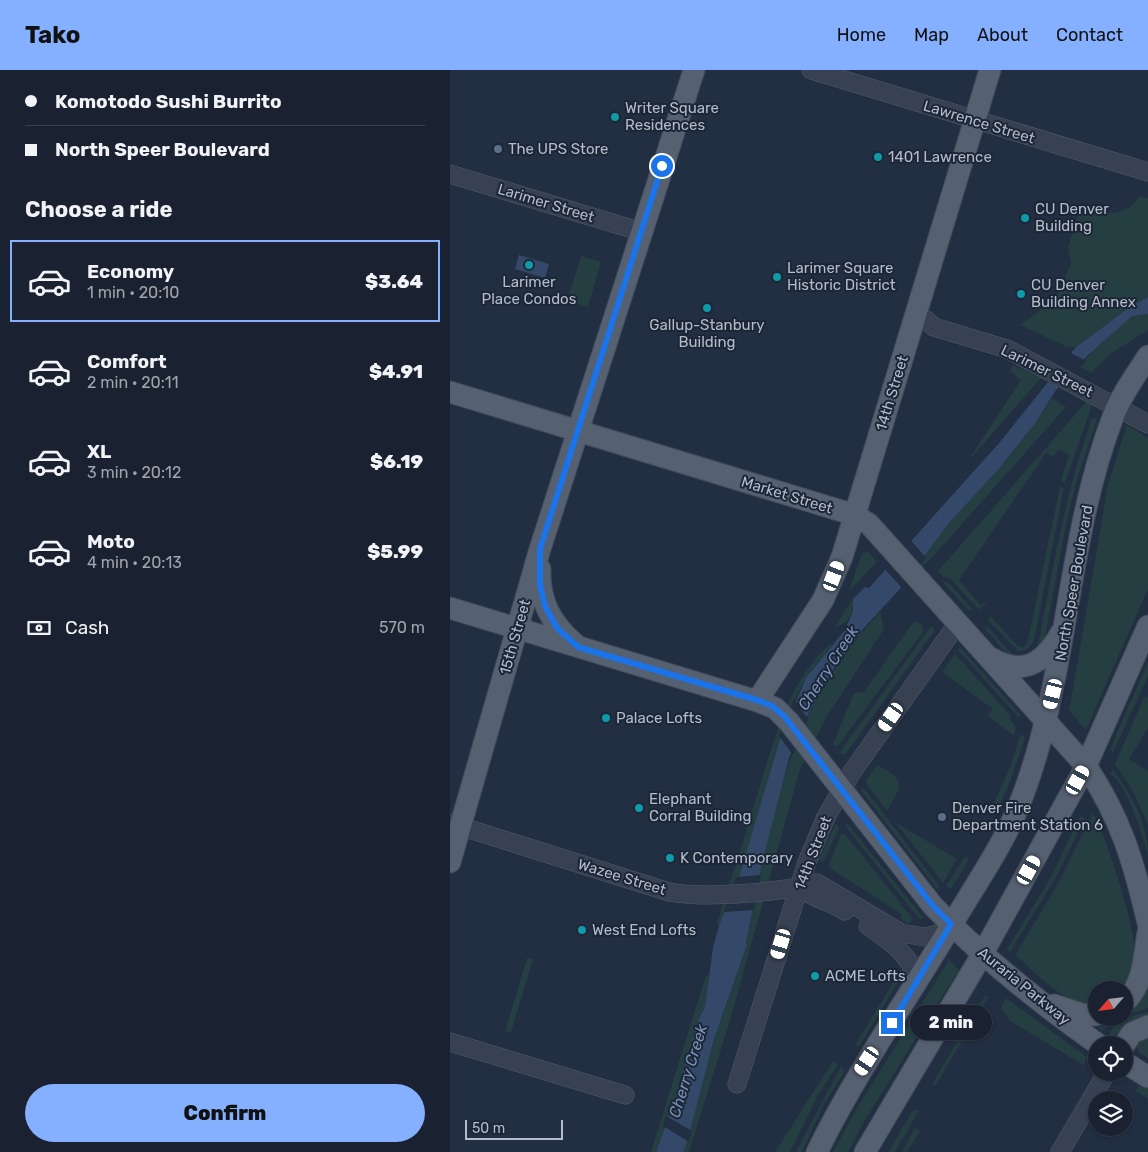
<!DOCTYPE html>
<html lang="en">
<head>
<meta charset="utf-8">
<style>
	body { margin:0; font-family:Rubik,sans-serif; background:#272f3d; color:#f1f3f6; height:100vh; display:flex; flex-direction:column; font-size:19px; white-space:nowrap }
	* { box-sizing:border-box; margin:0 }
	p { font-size:16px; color:#9fa4ab }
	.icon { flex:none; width:28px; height:28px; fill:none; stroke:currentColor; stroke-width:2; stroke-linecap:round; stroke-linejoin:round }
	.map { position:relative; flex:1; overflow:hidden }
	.panel { display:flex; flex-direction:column; background:#1a2231; width:450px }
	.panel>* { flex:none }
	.guide { display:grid; align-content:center; height:110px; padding:0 25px; background:#1a2231 }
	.needle { width:32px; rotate:242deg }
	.controls { position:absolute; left:638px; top:911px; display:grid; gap:10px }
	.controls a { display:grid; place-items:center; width:45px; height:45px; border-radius:50%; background:#1a2231; box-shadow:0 1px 4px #0004,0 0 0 1px #383f4d; font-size:25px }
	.scale { position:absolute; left:15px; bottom:12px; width:98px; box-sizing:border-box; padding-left:5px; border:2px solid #b3bccb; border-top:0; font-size:14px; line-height:18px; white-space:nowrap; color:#b3bccb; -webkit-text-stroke:4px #1c2636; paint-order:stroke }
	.end { position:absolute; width:22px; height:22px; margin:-11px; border:6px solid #1a73e8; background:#fff; box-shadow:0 0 0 2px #fff }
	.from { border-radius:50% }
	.bubble { position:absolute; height:35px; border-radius:18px; background:#1a2231; box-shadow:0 1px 4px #0004,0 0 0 1px #383f4d; font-size:16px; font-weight:800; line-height:35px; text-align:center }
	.car { position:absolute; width:15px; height:30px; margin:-15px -8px; border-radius:6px; box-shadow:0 0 4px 1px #0007; background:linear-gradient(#fff 24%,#345 0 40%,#fff 0 76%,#345 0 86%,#fff 0) }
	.guide b { display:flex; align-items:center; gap:18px; height:48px; font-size:19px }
	.guide b+b { border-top:1px solid #383f4d }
	.guide i { width:12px; height:12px; background:#f1f3f6 }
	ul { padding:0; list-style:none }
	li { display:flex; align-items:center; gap:15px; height:82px; margin:0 10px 8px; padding:0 15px; border:2px solid transparent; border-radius:0px }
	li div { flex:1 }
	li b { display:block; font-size:19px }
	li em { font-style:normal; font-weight:800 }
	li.current { border-color:#85afff }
	li>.icon { width:45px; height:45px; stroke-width:1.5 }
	h2 { padding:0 25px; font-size:22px; line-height:60px }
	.pay { display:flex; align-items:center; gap:12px; height:55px; padding:0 25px; font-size:19px }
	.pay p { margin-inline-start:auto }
	.primary-button { display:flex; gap:10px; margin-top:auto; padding:10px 25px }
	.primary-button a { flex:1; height:58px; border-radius:30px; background:#85afff; color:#111; font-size:20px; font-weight:800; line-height:58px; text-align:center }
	header { display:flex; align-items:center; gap:30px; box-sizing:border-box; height:70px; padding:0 25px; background:#85afff; color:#111 }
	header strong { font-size:24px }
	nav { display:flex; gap:28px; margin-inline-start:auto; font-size:18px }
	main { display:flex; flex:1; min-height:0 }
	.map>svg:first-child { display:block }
	.green { fill:#243e42 }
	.water { fill:#34496a }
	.pier { fill:#222e41 }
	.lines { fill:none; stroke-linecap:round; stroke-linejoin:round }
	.minor-casing { stroke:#525c6b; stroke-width:19 }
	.major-casing { stroke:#404a5a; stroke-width:23 }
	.minor { stroke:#374151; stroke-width:18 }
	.major { stroke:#556071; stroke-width:21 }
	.route { stroke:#1a73e8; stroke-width:6 }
	.culture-dot { fill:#0f9aa8; stroke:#1c2636; stroke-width:2 }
	.service-dot { fill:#5c6f8a; stroke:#1c2636; stroke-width:2 }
	.labels { text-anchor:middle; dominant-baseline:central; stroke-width:4; stroke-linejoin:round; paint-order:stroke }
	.poi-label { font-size:15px; fill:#b3bccb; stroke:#1c2636; text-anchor:start }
	.street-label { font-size:15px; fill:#b3bccb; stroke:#1c2636 }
	.water-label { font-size:16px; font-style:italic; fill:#7890b6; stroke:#1c2636 }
</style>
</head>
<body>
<header>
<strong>Tako</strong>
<nav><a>Home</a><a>Map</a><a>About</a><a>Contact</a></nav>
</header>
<main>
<section class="panel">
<div class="guide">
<b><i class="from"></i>Komotodo Sushi Burrito</b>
<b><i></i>North Speer Boulevard</b>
</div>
<h2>Choose a ride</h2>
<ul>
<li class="current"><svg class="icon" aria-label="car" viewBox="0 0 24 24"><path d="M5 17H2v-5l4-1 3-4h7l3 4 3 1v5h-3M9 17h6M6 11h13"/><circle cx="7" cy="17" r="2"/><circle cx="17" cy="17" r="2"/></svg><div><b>Economy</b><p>1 min · 20:10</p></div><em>$3.64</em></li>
<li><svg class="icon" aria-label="car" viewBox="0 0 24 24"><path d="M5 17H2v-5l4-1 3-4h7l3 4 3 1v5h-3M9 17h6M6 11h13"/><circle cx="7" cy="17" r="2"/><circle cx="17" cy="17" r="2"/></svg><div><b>Comfort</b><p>2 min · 20:11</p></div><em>$4.91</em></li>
<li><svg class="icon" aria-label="car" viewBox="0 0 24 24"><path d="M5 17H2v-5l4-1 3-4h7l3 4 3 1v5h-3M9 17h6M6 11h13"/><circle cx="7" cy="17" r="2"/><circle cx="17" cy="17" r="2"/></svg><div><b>XL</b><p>3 min · 20:12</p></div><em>$6.19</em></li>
<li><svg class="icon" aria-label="car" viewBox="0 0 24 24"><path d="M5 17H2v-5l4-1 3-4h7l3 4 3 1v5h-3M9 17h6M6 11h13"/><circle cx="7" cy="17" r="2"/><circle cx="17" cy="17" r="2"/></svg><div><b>Moto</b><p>4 min · 20:13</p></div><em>$5.99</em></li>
</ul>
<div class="pay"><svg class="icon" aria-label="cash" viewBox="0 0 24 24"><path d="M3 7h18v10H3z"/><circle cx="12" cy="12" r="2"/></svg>Cash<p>570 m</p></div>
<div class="primary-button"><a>Confirm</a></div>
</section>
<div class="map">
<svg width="698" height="1082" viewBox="0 0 698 1082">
	<rect width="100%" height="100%" fill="#222e41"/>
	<path class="green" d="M690 126 698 128V227L680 237 626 277H617L570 255 596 236 608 223 621 194 618 177 631 137C654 144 674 149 690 126Z
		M131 186 151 192 138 237 117 231Z
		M698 244V260L660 284 641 303 628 296 682 245Z
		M563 295 591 308 516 394 571 310 560 301Z
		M602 328 616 337 481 489 457 510 499 453 547 401 586 352Z
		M636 332 642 335 615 413 611 410 619 384 608 380 604 387 596 383 509 510 530 535 539 530 529 540 500 508 494 507 488 501Z
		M642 348 647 349 628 407 616 454 593 579 585 580 589 571C603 495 616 421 642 348Z
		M677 355 698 368V519L636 660 618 639 620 636 658 414Z
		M610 417 614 418 584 571 577 580 568 581 538 550 540 546 568 576 572 577 577 574Z
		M418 481 427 492 399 521 412 483Z
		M491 510 499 513 523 540 519 541Z
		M403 529C403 546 400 552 384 558Z
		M430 542 434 559 376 648 350 699 281 947 239 1082H233L264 969 297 876 296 872C320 748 339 638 430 542Z
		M464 551 471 553 473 562 387 677 383 674 404 623 414 622Z
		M536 555 562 584 568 586 558 585 535 559Z
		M481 556 485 560 395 685 389 683Z
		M380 574H383C373 588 359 602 351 617 313 693 308 781 269 856L267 853C281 809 295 766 308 722 325 669 337 613 380 574Z
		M510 577 570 644 569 648 508 580Z
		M505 584 561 646 559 648 566 657 564 666 538 646 543 639 492 602Z
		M698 592V606L662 685V681L660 679Z
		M698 626V658L679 689 698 701V755L683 721 665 694 694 627 696 628Z
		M571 663 575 668 560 712 548 739 541 740 560 697Z
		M427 695C457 710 452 715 437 741L417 715 416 710Z
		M663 699C681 724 698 753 698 785 690 761 680 718 660 704Z
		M414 718 490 817 487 819 411 721Z
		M643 743C657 767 688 864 685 890 683 900 678 913 670 920H646V934C620 941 584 901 565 885L609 812Z
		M630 746 635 749 605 809 560 882 557 879 601 807Z
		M445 752 507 789 493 813Z
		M386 753 389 758 373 792 369 790Z
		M398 754 473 847 470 850 395 756Z
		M391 764H395L463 849 458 854 453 851 450 843 378 797Z
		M515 786 519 790 501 819 496 816Z
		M77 888 83 889 61 963 55 961Z
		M499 890 509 900 415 1050 398 1082H383L404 1043Z
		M455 893 456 899 409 977 405 975Z
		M256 905 260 906 255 936 248 951 222 1038 206 1082H201Z
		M698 917V938L674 946V942Z
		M539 926 485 1016 482 1014 534 927Z
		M556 928 637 987 635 994 633 995 560 951 551 938Z
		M698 942V948C683 952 673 956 662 968L660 966 661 959C672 950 684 944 698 942Z
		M665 948H670L652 961 649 959 651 954Z
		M698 967V988L689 983 687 977 691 969Z
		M383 991 388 994 367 1027 340 1082H325Z
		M391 996 395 1001 374 1034 352 1082H346Z
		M690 1013 698 1018V1029L685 1021Z
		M463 1040H469L445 1082H438Z
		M465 1058 470 1061 457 1082H452Z"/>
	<path class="water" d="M69 185 99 194 95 208 65 199Z
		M698 227V244L682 246 635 288 606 320 586 352 547 401 499 453 449 520 413 559 384 598 355 650 339 688 311 797 296 872 297 875 264 969 237 1072 233 1082H206L222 1038 248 951 255 936 263 878 269 856 290 804 329 672 356 608 395 560 403 541V529L415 517 419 518 550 372 626 277 680 237Z"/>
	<path class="pier" d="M619 282 636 291 611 318 596 311Z
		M459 468 476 488 453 519 433 497Z
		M344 629 358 649 343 685 329 666Z
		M311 805 304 840 274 842 286 807Z
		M216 1046 242 1061 239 1072 213 1056Z"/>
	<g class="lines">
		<g class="minor-casing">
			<path id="minor" d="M361 0 698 102
				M0 104 192 162
				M466 245 476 250 484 257 557 279 698 354
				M0 753 219 822C255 829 331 822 367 813L451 863 475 867 497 862
				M349 817C363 829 380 831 395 841
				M418 856C443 873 455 882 470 909
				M0 972 175 1025
				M287 1014 357 792 376 747 402 702 508 553
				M610 1082 657 1002"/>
		</g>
		<g class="major-casing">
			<path id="major" d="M0 322 405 445 419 454 636 696C671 748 684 793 698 853
				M90 499C89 532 101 553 125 574
				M0 538 307 631 325 638 339 652 483 836C533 888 591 934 649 975
				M541 588C573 607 594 593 611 563
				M307 631 373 530 392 487 540 0
				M0 792 90 479 244 0
				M674 933C694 914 694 887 698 862
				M604 935 631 944 646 945
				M674 975 682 963 698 956
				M674 992 698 1007
				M367 1082C406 1003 456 931 501 856 526 813 556 772 573 725 619 603 616 469 663 347 671 325 686 305 698 286
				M415 1082 533 883 636 696 698 556"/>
		</g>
		<use href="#minor" class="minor"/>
		<use href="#major" class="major"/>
	</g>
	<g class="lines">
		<path class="route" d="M212 96 90 479V515L95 536 107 558 128 577 307 630 322 636 334 646 483 836 501 854 442 953"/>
	</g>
	<g class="culture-dot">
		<circle cx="165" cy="47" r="5"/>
		<circle cx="428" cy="87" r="5"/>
		<circle cx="575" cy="148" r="5"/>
		<circle cx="79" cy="195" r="5"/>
		<circle cx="327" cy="207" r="5"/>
		<circle cx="571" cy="224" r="5"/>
		<circle cx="257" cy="238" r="5"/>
		<circle cx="156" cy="648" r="5"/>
		<circle cx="189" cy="738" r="5"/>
		<circle cx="220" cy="788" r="5"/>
		<circle cx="132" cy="860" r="5"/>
		<circle cx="365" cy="906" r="5"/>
	</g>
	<g class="service-dot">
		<circle cx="48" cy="79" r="5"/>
		<circle cx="492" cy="747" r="5"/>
	</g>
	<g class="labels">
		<g class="poi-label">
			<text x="175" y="38">Writer Square<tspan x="175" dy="17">Residences</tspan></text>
			<text x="58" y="79">The UPS Store</text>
			<text x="438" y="87">1401 Lawrence</text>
			<text x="585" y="139">CU Denver<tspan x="585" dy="17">Building</tspan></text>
			<text x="337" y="198">Larimer Square<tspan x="337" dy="17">Historic District</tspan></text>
			<text x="79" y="212" text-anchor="middle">Larimer<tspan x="79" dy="17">Place Condos</tspan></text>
			<text x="581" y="215">CU Denver<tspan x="581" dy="17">Building Annex</tspan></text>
			<text x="257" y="255" text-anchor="middle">Gallup-Stanbury<tspan x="257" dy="17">Building</tspan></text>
			<text x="166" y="648">Palace Lofts</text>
			<text x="199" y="729">Elephant<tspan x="199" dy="17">Corral Building</tspan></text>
			<text x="502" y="738">Denver Fire<tspan x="502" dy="17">Department Station 6</tspan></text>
			<text x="230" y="788">K Contemporary</text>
			<text x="142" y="860">West End Lofts</text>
			<text x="375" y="906">ACME Lofts</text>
		</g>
		<g class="street-label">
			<text transform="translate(529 52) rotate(17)">Lawrence Street</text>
			<text transform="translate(96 133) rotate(17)">Larimer Street</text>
			<text transform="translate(597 301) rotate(26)">Larimer Street</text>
			<text transform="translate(442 323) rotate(-73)">14th Street</text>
			<text transform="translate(337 425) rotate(17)">Market Street</text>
			<text transform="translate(624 513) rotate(-80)">North Speer Boulevard</text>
			<text transform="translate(65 567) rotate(-74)">15th Street</text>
			<text transform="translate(363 783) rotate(-69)">14th Street</text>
			<text transform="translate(172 807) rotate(17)">Wazee Street</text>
			<text transform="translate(574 916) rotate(39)">Auraria Parkway</text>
		</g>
		<g class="water-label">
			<text transform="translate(378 598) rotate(-57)">Cherry Creek</text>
			<text transform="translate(238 1001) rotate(-73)">Cherry Creek</text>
		</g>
	</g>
</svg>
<div class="controls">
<a><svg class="needle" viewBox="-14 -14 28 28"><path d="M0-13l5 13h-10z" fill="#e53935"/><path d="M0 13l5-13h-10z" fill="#9fa4ab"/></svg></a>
<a><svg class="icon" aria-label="locate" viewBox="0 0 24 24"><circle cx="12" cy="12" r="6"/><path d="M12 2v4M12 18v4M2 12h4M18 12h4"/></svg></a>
<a><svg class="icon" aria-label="layers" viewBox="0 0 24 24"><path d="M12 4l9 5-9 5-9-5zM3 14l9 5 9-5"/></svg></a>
</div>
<div class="scale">50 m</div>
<i class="end from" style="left:212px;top:96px"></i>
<i class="end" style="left:442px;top:953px"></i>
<div class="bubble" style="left:460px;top:935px;width:82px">2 min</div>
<i class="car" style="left:384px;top:506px;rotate:21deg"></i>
<i class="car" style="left:603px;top:624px;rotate:194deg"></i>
<i class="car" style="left:441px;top:647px;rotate:215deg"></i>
<i class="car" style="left:628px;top:710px;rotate:29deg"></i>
<i class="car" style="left:579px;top:800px;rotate:29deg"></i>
<i class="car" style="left:331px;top:874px;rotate:197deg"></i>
<i class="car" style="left:417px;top:991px;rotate:213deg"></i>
</div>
</main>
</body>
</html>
